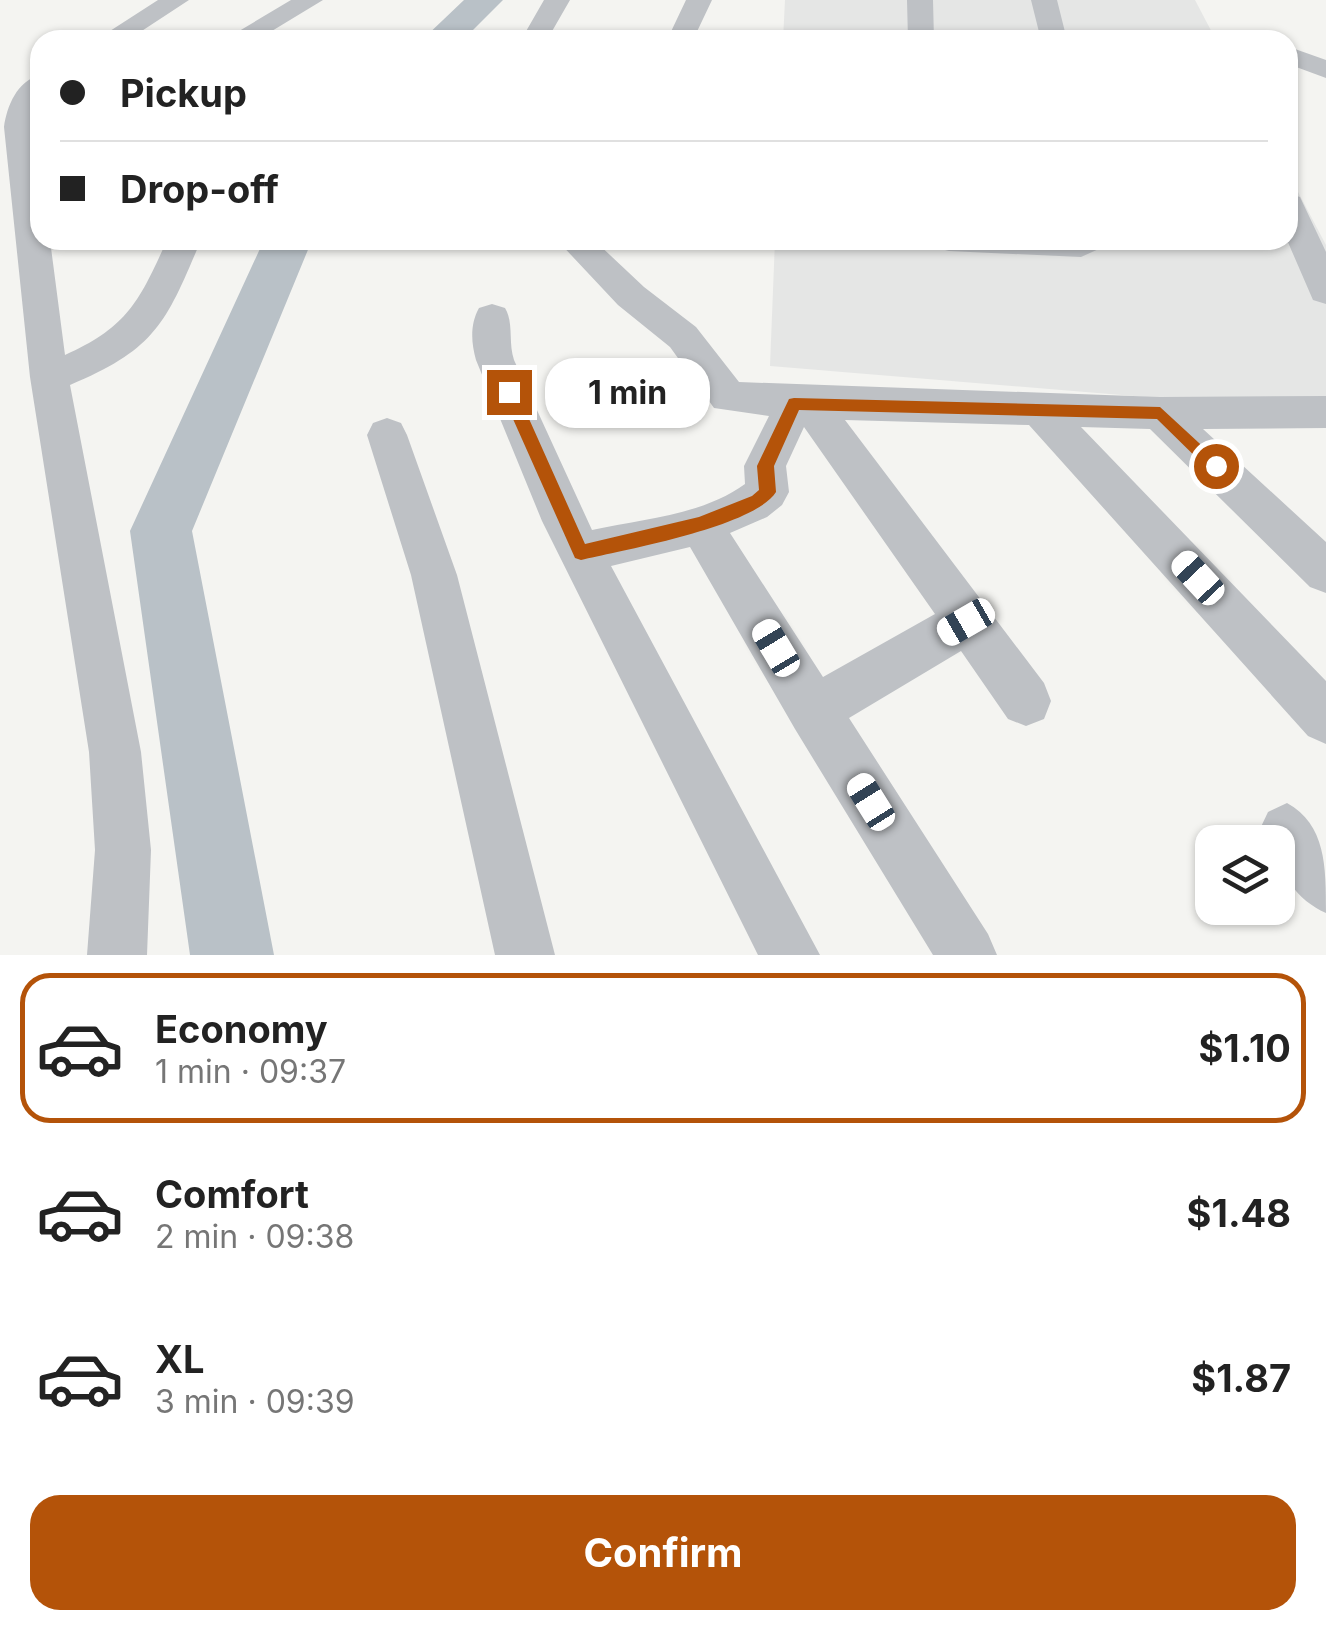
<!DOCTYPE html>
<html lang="en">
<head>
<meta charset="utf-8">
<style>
	body { margin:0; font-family:Inter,sans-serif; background:#f6f6f6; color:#222; height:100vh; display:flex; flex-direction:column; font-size:38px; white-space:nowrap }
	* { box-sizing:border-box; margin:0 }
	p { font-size:32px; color:#767676 }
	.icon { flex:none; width:55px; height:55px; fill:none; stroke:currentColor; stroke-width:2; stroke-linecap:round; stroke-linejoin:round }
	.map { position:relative; height:955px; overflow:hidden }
	.side { display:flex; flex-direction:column; background:#fff; flex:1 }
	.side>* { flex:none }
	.banner { position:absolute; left:30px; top:30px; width:1268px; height:220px; border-radius:30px; box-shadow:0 2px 8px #0004; display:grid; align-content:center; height:220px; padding:0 30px; background:#fff }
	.buttons { position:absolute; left:1195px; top:825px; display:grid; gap:20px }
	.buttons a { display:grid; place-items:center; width:100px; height:100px; border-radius:20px; background:#fff; box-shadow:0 2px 8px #0004; font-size:50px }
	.end { position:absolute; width:45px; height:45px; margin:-22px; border:12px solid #b45309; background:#fff; box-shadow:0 0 0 5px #fff }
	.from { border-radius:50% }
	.bubble { position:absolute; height:70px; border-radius:30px; background:#fff; box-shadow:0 2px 8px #0004; font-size:32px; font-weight:700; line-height:70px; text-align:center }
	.car { position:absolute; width:30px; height:60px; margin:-30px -15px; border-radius:12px; box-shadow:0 0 8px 2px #0007; background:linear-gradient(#fff 24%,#345 0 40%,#fff 0 76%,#345 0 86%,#fff 0) }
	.banner b { display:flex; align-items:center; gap:35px; height:95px; font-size:38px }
	.banner b+b { border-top:2px solid #e0e0e0 }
	.banner i { width:25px; height:25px; background:#222 }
	ul { padding:18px 0 0; list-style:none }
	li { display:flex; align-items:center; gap:30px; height:150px; margin:0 20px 15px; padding:0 10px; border:5px solid transparent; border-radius:30px }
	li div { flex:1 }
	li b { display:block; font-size:38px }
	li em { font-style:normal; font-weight:700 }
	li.current { border-color:#b45309 }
	li>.icon { width:90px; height:90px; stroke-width:1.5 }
	.button { display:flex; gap:20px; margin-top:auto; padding:20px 30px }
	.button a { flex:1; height:115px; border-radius:30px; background:#b45309; color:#fff; font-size:40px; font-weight:700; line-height:115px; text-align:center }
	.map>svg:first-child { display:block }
	.built { fill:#e5e6e5 }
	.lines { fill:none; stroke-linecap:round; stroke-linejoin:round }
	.river { fill:#b9c1c7; fill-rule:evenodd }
	.minor { fill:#bec1c5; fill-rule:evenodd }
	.route { fill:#b45309 }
</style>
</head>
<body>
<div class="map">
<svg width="1326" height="955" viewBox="0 0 1326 955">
	<rect width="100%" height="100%" fill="#f4f4f1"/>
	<path class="built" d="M785 0H1195L1216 40H783Z
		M1288 173 1326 245V412L770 366 775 240H1288Z"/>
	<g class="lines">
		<path class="river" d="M464 0H503L463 40H422Z
			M264 240H312L192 531 274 955H190L130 531Z"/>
		<path class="minor" d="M158 0H189L128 40H96Z
			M291 0H323L257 40H224Z
			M544 0H570L547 40H521Z
			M686 0H712L693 40H667Z
			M907 0H933L934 40H908Z
			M1031 0H1057L1067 40H1041Z
			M1295 49 1326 60V78L1288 64V51Z
			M40 75C40 95 33 111 34 129 37 167 40 202 40 240H50L65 355C128 327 140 300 167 240H201C166 323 156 349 70 385L141 752 151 850 147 955H87L95 850 89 752 30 377 4 127C7 106 17 81 40 75Z
			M1288 193 1300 197 1326 252V304L1313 300 1287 240Z
			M557 240H594L644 287 696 327 739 382 1160 397 1326 396V428L1203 429 1326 542V593L1310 587 1150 429 1081 427 1326 681V744L1308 736 1029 425 845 420 1044 683 1051 701 1044 719 1026 726 1008 719 961 651 849 718 988 934 997 955H933L795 729 690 547 611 566 820 955H758L542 521 476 360C471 342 470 324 479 308L492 304 505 308C514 323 508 342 514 360L592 530C642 519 703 515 745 484L744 466 769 416 714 408 670 347 618 305ZM804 427 935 614 823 677 730 533 767 517 782 505 789 492 786 466Z
			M932 240H1106L1101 248 1081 257 949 251 937 248Z
			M387 418 401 423 407 435 457 575 555 955H495L411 575 367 435 373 423Z
			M1287 803C1326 825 1326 866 1326 913 1297 900 1278 874 1278 842H1264L1259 831 1268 812Z"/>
	</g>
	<path class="route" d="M509 386 517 392 585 544 699 517 752 496 759 490 757 466 789 399 794 398 1160 407 1224 466 1221 471H1210L1157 419 799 410 774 466 776 492C754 527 623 550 581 560L575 558 501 392Z"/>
</svg>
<div class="buttons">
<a><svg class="icon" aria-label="layers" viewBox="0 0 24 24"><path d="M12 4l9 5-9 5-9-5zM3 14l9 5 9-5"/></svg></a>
</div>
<i class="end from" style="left:1216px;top:466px"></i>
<i class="end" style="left:509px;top:392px"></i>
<div class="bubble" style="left:545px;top:358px;width:165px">1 min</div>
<i class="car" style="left:1198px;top:578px;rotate:317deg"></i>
<i class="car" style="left:966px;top:622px;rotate:240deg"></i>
<i class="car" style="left:776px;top:648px;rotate:329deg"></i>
<i class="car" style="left:871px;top:802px;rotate:328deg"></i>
<div class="banner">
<b><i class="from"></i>Pickup</b>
<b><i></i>Drop-off</b>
</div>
</div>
<section class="side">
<ul>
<li class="current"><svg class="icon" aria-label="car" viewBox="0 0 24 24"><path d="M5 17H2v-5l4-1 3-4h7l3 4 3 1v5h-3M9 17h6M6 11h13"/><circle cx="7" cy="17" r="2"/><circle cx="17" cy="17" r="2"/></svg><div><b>Economy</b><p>1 min · 09:37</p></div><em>$1.10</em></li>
<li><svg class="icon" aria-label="car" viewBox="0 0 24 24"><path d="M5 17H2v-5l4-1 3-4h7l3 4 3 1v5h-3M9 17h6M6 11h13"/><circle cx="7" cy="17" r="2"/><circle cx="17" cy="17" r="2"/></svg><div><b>Comfort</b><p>2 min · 09:38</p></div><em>$1.48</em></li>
<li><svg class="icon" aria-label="car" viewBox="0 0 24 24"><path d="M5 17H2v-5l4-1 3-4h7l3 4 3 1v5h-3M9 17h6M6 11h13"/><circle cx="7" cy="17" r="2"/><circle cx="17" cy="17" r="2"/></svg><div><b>XL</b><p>3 min · 09:39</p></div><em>$1.87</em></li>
</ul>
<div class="button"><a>Confirm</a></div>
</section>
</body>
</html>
